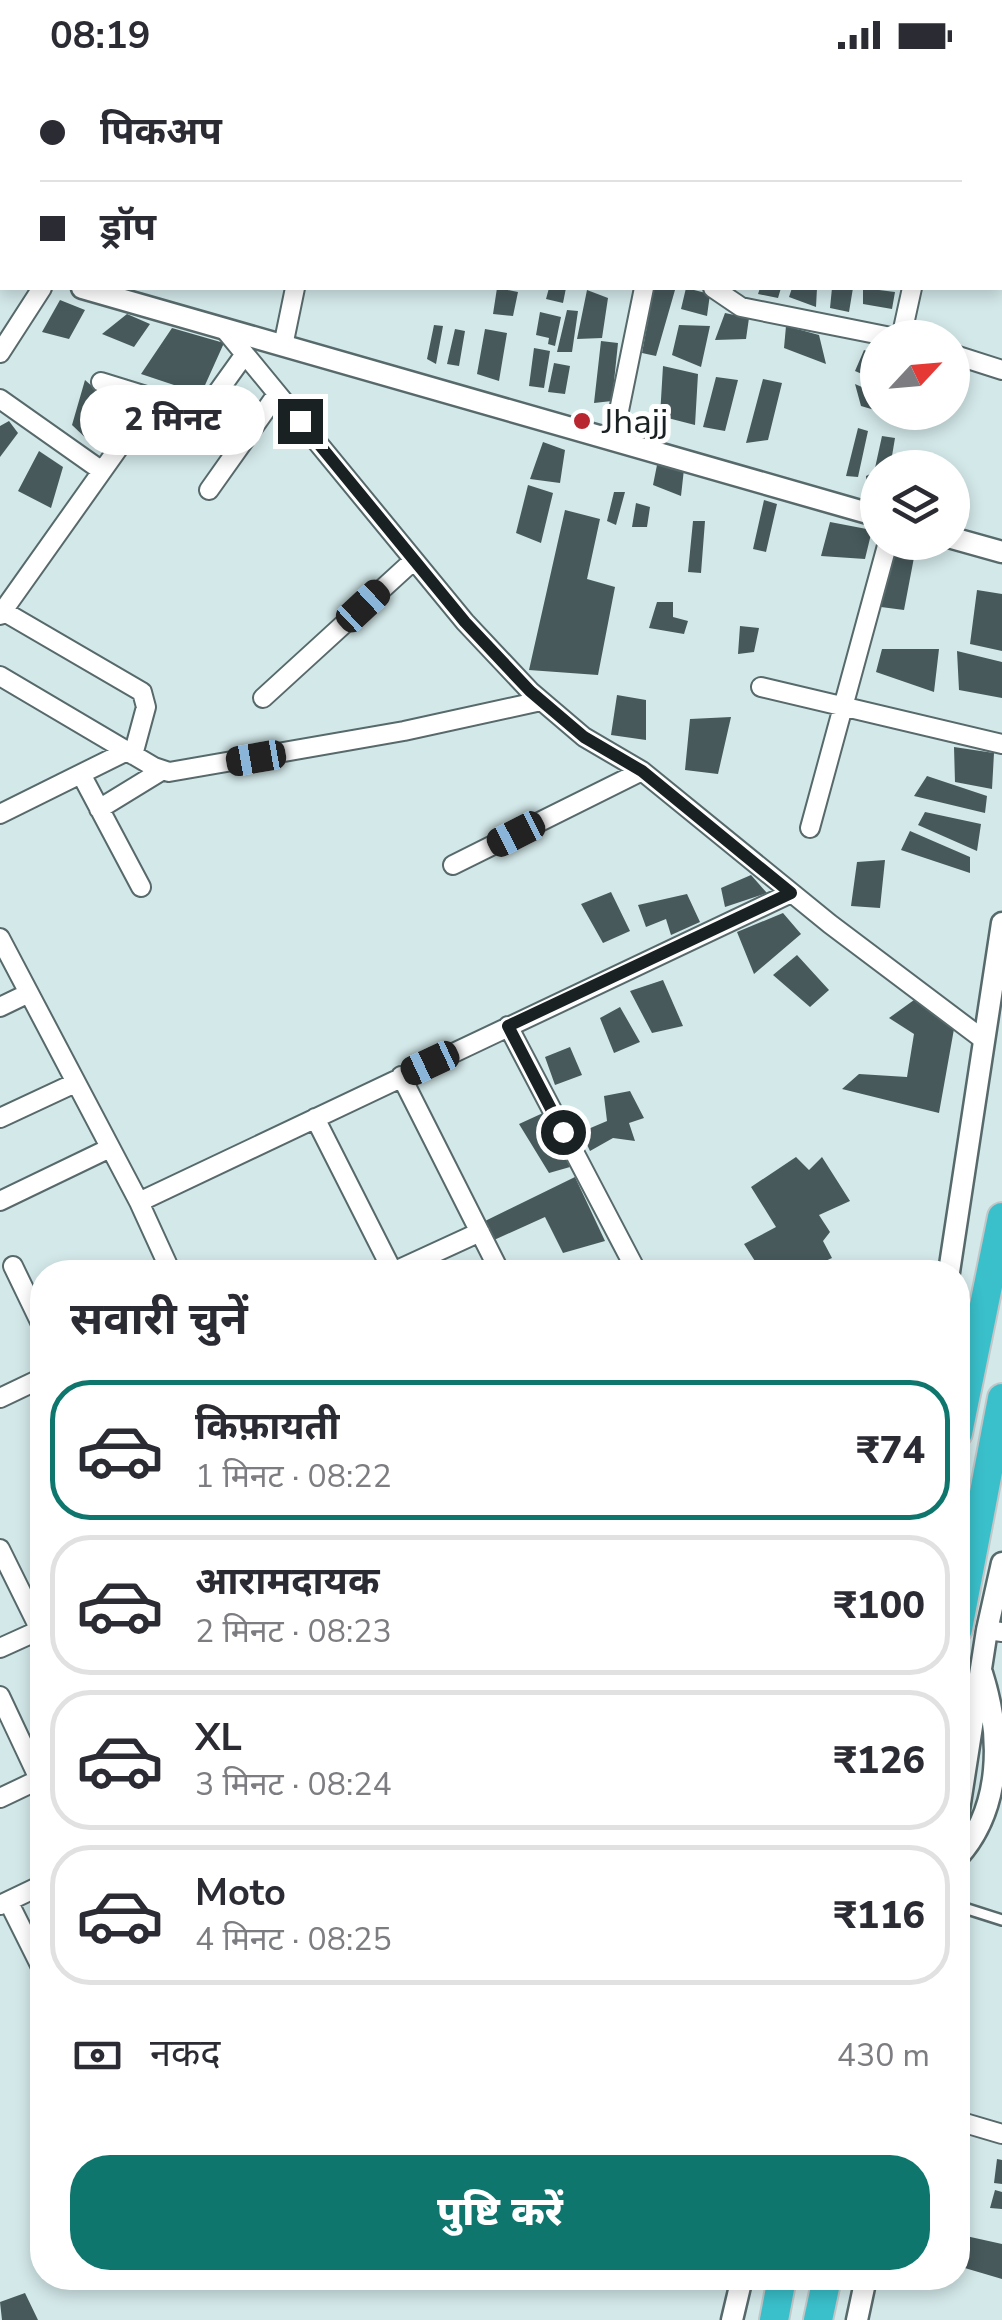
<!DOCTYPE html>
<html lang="hi">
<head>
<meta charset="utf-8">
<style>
	body { margin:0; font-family:"Nunito Sans","Noto Sans Devanagari",sans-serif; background:#f2f2f3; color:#2b2b33; height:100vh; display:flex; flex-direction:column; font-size:38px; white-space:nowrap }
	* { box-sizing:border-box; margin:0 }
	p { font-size:32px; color:#7c7c81 }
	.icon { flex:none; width:55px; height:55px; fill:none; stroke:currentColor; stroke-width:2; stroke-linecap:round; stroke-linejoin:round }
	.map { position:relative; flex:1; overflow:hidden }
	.sheet { position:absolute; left:30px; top:1190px; width:940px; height:1030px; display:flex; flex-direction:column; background:#fff; border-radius:40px; box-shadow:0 5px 15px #0003 }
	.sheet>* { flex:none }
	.guide { position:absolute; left:0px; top:0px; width:1002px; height:220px; box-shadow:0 5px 15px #0003; display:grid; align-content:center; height:220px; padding:0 40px; background:#fff }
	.needle { width:65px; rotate:64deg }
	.tools { position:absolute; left:860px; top:250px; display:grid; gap:20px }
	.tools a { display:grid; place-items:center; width:110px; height:110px; border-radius:50%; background:#fff; box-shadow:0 5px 15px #0003; font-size:50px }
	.end { position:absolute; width:45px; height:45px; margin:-22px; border:12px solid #1a2122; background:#fff; box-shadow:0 0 0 5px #fff }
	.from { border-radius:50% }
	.bubble { position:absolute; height:70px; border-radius:35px; background:#fff; box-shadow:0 5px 15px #0003; font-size:32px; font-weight:800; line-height:70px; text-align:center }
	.car { position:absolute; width:30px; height:60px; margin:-30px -15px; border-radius:12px; box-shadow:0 0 8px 2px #0007; background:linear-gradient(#222 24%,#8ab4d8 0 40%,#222 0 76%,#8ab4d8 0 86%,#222 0) }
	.guide b { display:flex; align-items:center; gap:35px; height:95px; font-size:38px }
	.guide b+b { border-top:2px solid #e1e1e2 }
	.guide i { width:25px; height:25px; background:#2b2b33 }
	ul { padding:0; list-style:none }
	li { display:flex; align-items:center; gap:30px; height:140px; margin:0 20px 15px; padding:0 20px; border:5px solid #e1e1e2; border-radius:40px }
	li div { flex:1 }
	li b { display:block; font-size:38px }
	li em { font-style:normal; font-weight:800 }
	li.on { border-color:#0f766e }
	li>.icon { width:90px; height:90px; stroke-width:1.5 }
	h2 { padding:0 40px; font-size:45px; line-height:120px }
	.pay { display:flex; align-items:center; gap:25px; height:110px; padding:0 40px; font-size:38px }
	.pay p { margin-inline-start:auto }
	.button { display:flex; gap:20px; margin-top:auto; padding:20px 40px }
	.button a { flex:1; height:115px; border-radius:40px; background:#0f766e; color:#fff; font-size:40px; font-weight:800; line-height:115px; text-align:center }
	.status { display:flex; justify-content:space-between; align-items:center; height:70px; padding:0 50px; background:#fff; direction:ltr }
	.status svg { height:28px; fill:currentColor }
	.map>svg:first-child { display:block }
	.building { fill:#47595b }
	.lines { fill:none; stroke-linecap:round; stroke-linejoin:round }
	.service-casing { stroke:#57696b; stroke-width:14 }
	.minor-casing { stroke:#57696b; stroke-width:22 }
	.tertiary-casing { stroke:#57696b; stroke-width:25 }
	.trunk-casing { stroke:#c3c5c6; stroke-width:32 }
	.service { stroke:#fff; stroke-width:9 }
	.minor { stroke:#fff; stroke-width:18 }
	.tertiary { stroke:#fff; stroke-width:20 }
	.trunk { stroke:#3ac0cb; stroke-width:28 }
	.route { stroke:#1a2122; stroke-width:12 }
	.poi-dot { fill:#b82730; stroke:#fff; stroke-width:4 }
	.labels { text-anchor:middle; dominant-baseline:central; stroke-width:10; stroke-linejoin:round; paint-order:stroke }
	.poi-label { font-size:35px; fill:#1a2122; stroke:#fff; text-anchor:start }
</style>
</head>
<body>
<div class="status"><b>08:19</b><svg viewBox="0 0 49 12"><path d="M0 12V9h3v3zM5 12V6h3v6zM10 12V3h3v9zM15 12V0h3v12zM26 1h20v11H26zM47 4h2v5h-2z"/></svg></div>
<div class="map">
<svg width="1002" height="2250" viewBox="0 0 1002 2250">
	<rect width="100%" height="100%" fill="#d3e8e9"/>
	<path class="building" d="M497 218 518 222 513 246 493 244Z
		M549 218H566L563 233 546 229Z
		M654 218 675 220 656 286 642 283Z
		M686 218 710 224 707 246 681 239Z
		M760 218H781L778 228 758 224Z
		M792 218H817L816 237 789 227Z
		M832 218H853L849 242 830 238Z
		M863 218 895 222 892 239 863 234Z
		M587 220 608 228 602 268 577 269Z
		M60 230 85 240 69 269 42 262Z
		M567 240 578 241 572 282H557Z
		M540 242 561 247 555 276 548 274 549 268 536 265Z
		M725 243 749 248 746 269 715 270Z
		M127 244 150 254 134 277 102 264Z
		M434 255 443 256 436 294 427 289Z
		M679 255 710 256 701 297 672 285Z
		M786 256 819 265 826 294 784 278Z
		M172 258 224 273 201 324 141 304Z
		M455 259 465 261 459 296 447 294Z
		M485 259 507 263 499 311 477 304Z
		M601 271 618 273 612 331 594 333Z
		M534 278 550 281 544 318 529 316Z
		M864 280 878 285V311L855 301Z
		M554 293 570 296 565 324 548 322Z
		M663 296 698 304 695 355 660 346Z
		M716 307 738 310 725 361 703 357Z
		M763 309 782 313 768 370 746 373Z
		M85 310 118 339 93 375 72 355Z
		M855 314 878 324V341L861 336Z
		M9 351 18 363 0 387V356Z
		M858 358 868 361 858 407 846 406Z
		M882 366 895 368 890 398H875Z
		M543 372 565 380 560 413 530 409Z
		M39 381 63 397 51 438 18 421Z
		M658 390 684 399 681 426 653 415Z
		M878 400V420H867L866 406Z
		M528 415 553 423 541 473 516 463Z
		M614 422H625L616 455 607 451Z
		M764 430 777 434 766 482 753 479Z
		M636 433 650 437 647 457H632Z
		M565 440 600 449 587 509 615 517 598 605 529 600Z
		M693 451H705L701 503 688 502Z
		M830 452 872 460 865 489 821 486Z
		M898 473 916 477 904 540 881 537Z
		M977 520 1002 524V581L970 574Z
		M657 532H673V547L688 551 684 564 649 558Z
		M740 556 759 558 754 582 738 584Z
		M882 579H939L934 622 876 602Z
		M957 581 1002 592V628L959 620Z
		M617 625 646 630V670L611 665Z
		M731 647 718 704 685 700 690 649Z
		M954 677 994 683 992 719 955 712Z
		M927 706 987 726 985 743 914 726Z
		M925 742 981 754 977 781 918 755Z
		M910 761 970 787V803L901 780Z
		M885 790 880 838 851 836 857 792Z
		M751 805 767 823 725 837 721 818Z
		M611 822 630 861 603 873 581 834Z
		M687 824 700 852 671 865 666 849 646 857 638 835Z
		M783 843 801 864 754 904 737 862Z
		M797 885 829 920 810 937 773 905Z
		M663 910 683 956 652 963 630 921Z
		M914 930 954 959 939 1043 842 1019 859 1004 907 1007 914 964 889 948Z
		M620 937 640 972 614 983 600 948Z
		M570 977 582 1005 555 1015 545 987Z
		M630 1021 644 1048 629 1053 635 1071 613 1068 590 1081 581 1062 607 1051 604 1026Z
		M543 1043 570 1097 549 1103 519 1054Z
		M796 1087 809 1100 822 1087 850 1131 819 1145 830 1162 823 1171 832 1188 810 1198 811 1202H762L744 1174 776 1157 751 1117Z
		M575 1107 605 1171 563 1183 545 1147 494 1170 485 1151Z
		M997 2089 1002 2090V2114L994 2113Z
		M995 2120 1002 2122V2139L990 2138Z
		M966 2166 1002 2174V2209L958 2196Z
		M25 2223 38 2250H2L0 2232Z"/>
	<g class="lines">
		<g class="service-casing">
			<path id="service" d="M958 1836 1002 1850"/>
		</g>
		<g class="minor-casing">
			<path id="minor" d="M306 0 317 2
				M338 2V0
				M559 2V0
				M677 2V0
				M801 2V0
				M896 2H950
				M1000 15 1002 16
				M713 218 741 237 896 268
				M225 260 465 552 530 621 584 667 642 701 830 854 984 970
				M901 268 912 218
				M283 276 295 218
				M0 283 42 218
				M952 284 1002 300
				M101 312 198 342 207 337 245 284
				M0 329 102 401
				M613 370 644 218
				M209 420 277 324
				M3 541 142 622 146 637 133 685
				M0 545 154 328
				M0 606 154 697 169 702 404 661 541 631
				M761 617 1002 674
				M263 628 414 490
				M81 704 141 817
				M99 739 161 701
				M0 744 127 681
				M810 758 888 472
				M453 795 642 701
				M0 868 139 1132 171 1202
				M0 937 29 923
				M508 956 637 1202
				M401 1006 500 1202
				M0 1048 75 1013
				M315 1048 393 1202
				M0 1131 110 1078
				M139 1132 791 823
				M13 1196 42 1256
				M393 1202 480 1162
				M0 1328 42 1308
				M0 1479 42 1564
				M987 1560 1002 1562
				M0 1578 42 1559
				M0 1626 39 1709
				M0 1728 42 1708
				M8 1831 42 1899
				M0 1835 42 1815
				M958 2051 1002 2064"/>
		</g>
		<g class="tertiary-casing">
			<path id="tertiary" d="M0 194 2 195
				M82 218 878 446
				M952 468 1002 482
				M949 1202 1002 853
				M958 1746 987 1560 1002 1493
				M958 1787C1002 1738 1002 1666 982 1603
				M732 2250 742 2208
				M857 2250 866 2208"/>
		</g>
		<g class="trunk-casing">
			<path id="trunk" d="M958 1363 1002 1147
				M958 1559 1002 1328
				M774 2250 782 2208
				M818 2250 827 2208"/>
		</g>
		<use href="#service" class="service"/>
		<use href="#minor" class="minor"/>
		<use href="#tertiary" class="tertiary"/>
		<use href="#trunk" class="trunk"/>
	</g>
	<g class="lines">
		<path class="route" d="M300 351 465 552 530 621 584 667 642 701 791 823 508 956 563 1062"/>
	</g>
	<circle class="poi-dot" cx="582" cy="351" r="10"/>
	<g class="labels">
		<g class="poi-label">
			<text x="602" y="351">Jhajj</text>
		</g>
	</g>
</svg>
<div class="tools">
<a><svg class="needle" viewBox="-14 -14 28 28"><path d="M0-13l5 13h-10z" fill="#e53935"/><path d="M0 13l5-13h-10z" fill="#7c7c81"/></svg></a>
<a><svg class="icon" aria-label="layers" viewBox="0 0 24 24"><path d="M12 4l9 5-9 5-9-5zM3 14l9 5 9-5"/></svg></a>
</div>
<i class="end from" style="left:563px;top:1062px"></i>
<i class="end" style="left:300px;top:351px"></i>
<div class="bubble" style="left:80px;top:315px;width:185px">2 मिनट</div>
<i class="car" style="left:363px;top:536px;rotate:47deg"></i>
<i class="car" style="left:256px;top:688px;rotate:260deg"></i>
<i class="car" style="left:516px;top:764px;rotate:243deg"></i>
<i class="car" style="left:430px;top:993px;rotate:245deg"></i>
<div class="guide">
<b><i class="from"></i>पिकअप</b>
<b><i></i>ड्रॉप</b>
</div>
<section class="sheet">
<h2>सवारी चुनें</h2>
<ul>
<li class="on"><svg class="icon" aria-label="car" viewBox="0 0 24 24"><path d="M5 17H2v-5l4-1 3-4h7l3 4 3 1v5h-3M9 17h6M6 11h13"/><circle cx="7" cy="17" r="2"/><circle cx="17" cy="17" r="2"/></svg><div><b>किफ़ायती</b><p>1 मिनट · 08:22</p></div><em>₹74</em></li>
<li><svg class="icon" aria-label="car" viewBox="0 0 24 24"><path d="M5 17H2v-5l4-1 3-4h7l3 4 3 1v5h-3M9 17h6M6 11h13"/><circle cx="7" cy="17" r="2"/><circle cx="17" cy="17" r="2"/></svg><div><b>आरामदायक</b><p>2 मिनट · 08:23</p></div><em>₹100</em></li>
<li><svg class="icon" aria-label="car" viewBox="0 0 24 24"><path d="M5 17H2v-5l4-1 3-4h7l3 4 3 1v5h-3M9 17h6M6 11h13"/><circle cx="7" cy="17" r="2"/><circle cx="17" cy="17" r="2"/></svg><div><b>XL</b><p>3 मिनट · 08:24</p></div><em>₹126</em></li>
<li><svg class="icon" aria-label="car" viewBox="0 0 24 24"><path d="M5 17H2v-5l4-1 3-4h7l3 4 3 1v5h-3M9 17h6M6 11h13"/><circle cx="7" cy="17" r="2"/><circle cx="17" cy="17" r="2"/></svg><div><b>Moto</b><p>4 मिनट · 08:25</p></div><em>₹116</em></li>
</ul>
<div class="pay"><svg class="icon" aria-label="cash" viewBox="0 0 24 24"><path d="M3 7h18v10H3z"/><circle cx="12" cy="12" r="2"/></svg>नकद<p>430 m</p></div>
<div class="button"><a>पुष्टि करें</a></div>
</section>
</div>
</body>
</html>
